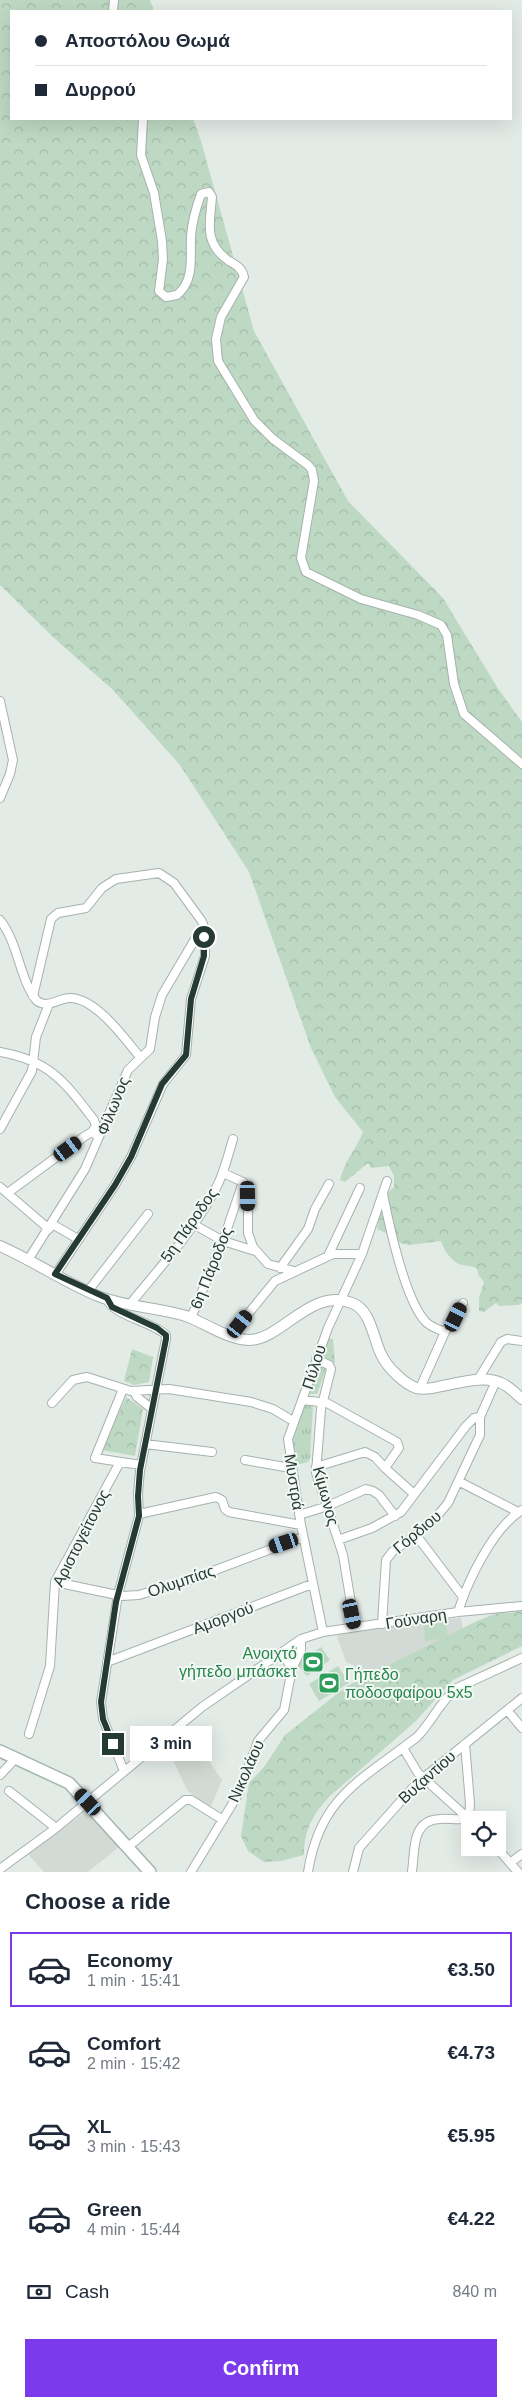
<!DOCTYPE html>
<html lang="en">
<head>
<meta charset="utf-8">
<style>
	body { margin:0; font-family:Arial,sans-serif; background:#f2f2f3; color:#1f2937; height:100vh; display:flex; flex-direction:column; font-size:19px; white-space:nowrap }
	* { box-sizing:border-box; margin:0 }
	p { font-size:16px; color:#747a83 }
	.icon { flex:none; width:28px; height:28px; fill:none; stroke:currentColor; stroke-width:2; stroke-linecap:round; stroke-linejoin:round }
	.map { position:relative; height:1872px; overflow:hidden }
	.details { display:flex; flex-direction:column; background:#fff; flex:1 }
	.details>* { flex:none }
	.guide { position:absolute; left:10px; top:10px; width:502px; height:110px; border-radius:0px; box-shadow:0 5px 20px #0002; display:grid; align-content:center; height:110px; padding:0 25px; background:#fff }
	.fabs { position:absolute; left:461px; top:1811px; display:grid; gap:10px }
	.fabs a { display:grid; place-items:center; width:45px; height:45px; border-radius:0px; background:#fff; box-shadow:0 5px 20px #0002; font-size:25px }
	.end { position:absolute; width:22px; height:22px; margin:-11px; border:6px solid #253a33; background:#fff; box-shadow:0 0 0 2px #fff }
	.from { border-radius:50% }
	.bubble { position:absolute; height:35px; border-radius:0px; background:#fff; box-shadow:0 5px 20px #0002; font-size:16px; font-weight:700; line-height:35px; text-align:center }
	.car { position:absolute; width:15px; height:30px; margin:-15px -8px; border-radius:6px; box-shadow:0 0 4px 1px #0007; background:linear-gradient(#222 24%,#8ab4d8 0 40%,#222 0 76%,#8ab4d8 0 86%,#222 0) }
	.guide b { display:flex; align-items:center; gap:18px; height:48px; font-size:19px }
	.guide b+b { border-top:1px solid #e0e1e3 }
	.guide i { width:12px; height:12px; background:#1f2937 }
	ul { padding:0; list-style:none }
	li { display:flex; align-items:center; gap:15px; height:75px; margin:0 10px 8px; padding:0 15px; border:2px solid transparent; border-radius:0px }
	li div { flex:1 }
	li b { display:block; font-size:19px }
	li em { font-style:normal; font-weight:700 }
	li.active { border-color:#7c3aed }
	li>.icon { width:45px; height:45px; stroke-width:1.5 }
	h2 { padding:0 25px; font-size:22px; line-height:60px }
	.pay { display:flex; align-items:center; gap:12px; height:55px; padding:0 25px; font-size:19px }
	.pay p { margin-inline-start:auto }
	.button { display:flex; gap:10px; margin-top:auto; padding:10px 25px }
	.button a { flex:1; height:58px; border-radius:0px; background:#7c3aed; color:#fff; font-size:20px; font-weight:700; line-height:58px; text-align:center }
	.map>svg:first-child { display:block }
	.built { fill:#d1dad5 }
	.grass { fill:url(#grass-tufts) }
	.forest { fill:url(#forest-crowns) }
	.garden { fill:#bed9c3 }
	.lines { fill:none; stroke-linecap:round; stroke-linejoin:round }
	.minor-casing { stroke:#a6b2ad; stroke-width:10 }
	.tertiary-casing { stroke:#a6b2ad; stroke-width:12 }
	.secondary-casing { stroke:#a3b5ad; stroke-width:14 }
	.minor { stroke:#fff; stroke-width:8 }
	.tertiary { stroke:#fff; stroke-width:10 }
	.secondary { stroke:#fff; stroke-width:11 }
	.route { stroke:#253a33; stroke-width:6 }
	.labels { text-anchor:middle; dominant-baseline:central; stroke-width:4; stroke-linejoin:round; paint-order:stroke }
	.street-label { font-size:16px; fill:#253a33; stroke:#f3f8f5 }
	.leisure-label { font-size:16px; fill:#27864d; stroke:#f3f8f5; text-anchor:end }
</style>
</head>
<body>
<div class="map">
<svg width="522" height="1872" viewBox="0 0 522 1872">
	<defs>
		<pattern id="grass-tufts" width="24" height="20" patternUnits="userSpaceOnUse" patternTransform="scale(1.25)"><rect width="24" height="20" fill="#bed9c3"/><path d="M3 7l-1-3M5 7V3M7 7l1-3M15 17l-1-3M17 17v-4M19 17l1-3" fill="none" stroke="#a3bba8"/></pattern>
		<pattern id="forest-crowns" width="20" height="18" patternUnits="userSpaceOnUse" patternTransform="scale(1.25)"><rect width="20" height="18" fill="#bed9c3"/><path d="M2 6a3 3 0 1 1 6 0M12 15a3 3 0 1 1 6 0" fill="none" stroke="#a3bba8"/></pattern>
	</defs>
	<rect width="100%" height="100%" fill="#e3ebe7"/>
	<path class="built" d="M461 1618 464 1636 358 1683 353 1665 346 1662 337 1637 340 1633Z
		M185 1725 222 1780 210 1809 187 1790 165 1743Z
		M88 1810 120 1846 88 1872H44L28 1854Z"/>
	<path class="grass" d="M325 1338 333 1339 335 1363 318 1356Z
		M315 1362 327 1367 317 1394H306Z
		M305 1405H311L313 1407 310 1458 308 1462 296 1465 293 1439Z"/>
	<path class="forest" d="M0 0H150L154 11H11V119H193L201 141 254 331 348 501 443 598 497 687 522 722V1303L519 1305 499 1306 496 1303 484 1312 479 1311V1298L484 1282 479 1276 477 1269C471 1265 468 1266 462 1265 451 1262 444 1250 441 1241L409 1245 400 1243 393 1236 377 1229 384 1196 394 1187V1176L389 1166 371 1168 368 1163 345 1182 340 1180C344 1162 356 1149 363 1132L335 1097 311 1048 249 872 180 765 113 690 54 638 0 585Z
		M132 1349 153 1357 149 1382 134 1385 124 1381Z
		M126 1397 143 1409 135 1456 102 1450Z
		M522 1609V1646L453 1680 416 1721 330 1796C313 1814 304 1830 304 1855L281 1861 264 1862 248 1851 241 1836 249 1783 264 1767 285 1735 347 1686 477 1621 502 1611 511 1613Z"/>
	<path class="garden" d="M446 1622 448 1638 425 1641 424 1625Z
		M321 1647 330 1660 307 1676 297 1664Z
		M338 1666 349 1683 319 1701 309 1684Z"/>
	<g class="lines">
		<g class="minor-casing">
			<path id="minor" d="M113 11 114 0
				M143 119 141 155 154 193 162 241 163 259 159 291 166 297 177 295C195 280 190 257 191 236 192 222 196 208 201 194L209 192 212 197C210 222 203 243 229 261 236 265 242 268 244 277L221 317 216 339 218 361 254 420 273 439 308 465 312 470 314 481 301 558 306 572 361 599 418 615 441 625 447 635 454 684 464 714 522 764
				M0 701 13 760 10 774 0 798
				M0 920C19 944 19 979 37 1001 49 1009 58 998 70 998 96 998 125 1039 140 1057
				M33 996 51 919 58 913 86 908 102 888 116 879 159 873 174 883 201 920 203 924 202 935
				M0 1052C50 1061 64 1081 94 1120L96 1126 92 1132
				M0 1129 32 1071 36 1037 49 1004
				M243 1182 248 1196V1233L253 1247 268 1264 294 1271
				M0 1187 49 1229
				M9 1192 85 1136 92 1132 96 1135
				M383 1194C389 1225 405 1299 425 1321 430 1327 438 1329 445 1332
				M52 1224 78 1239
				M193 1224 223 1241 255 1251
				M328 1256 360 1188
				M28 1260 85 1169 128 1070 150 1049 155 1017 162 995 195 939 198 935H202L205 941V956L191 999 186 1055 163 1084 131 1157 115 1185 55 1275
				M280 1268 308 1229 315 1209 329 1184
				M88 1291 148 1214
				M107 1299C112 1315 153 1322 166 1335V1339L140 1471 138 1493 139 1516 118 1595 101 1702 103 1719 124 1771
				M131 1303C161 1266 199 1225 219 1182 225 1168 229 1153 233 1139
				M191 1318 223 1241 243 1182 223 1173
				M230 1336 275 1281 333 1254H362
				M316 1359 329 1365 331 1369 321 1409 316 1473 343 1555 355 1627
				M477 1381 501 1342 507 1339 522 1341
				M420 1388 445 1332 463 1303
				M123 1389 95 1458 141 1465
				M134 1391 137 1397 152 1409
				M303 1400 327 1403 397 1442 399 1448 385 1468 414 1494
				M52 1403 73 1380 87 1377 131 1391 169 1389 251 1402 273 1409 293 1421
				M145 1444 212 1452
				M245 1460 291 1468
				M316 1467 365 1452 375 1457 385 1468
				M460 1482 518 1512
				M139 1514 216 1497 222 1500 225 1509 229 1512 301 1525
				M299 1515 328 1506 366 1489 373 1491 379 1495 395 1516
				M416 1535 463 1597
				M338 1540 372 1528 401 1512 466 1426 474 1418 480 1417 496 1381
				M55 1582 122 1596 139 1595 189 1580 303 1537
				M458 1612C468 1580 493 1528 522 1510
				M382 1624 386 1560 393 1551 416 1535 437 1516 448 1503 480 1435V1417
				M323 1632 301 1525 288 1439 328 1328 362 1254 387 1181
				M282 1653 292 1669
				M107 1662 312 1584
				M507 1710 522 1728
				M29 1734 50 1666 55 1582 120 1462
				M403 1748 418 1773 470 1820
				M0 1775 15 1759
				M9 1791 56 1828
				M128 1847 185 1800H191L223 1820
				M497 1848 518 1872
				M510 1863 522 1854
				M0 1869 56 1828 202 1707 301 1639 323 1632 458 1612 522 1606
				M191 1872 239 1793 258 1741 284 1710 292 1669 301 1650V1639
				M308 1872C320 1796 362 1780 417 1737 432 1722 440 1701 457 1688L522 1658
				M353 1872 359 1848 417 1783 522 1698
				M412 1872C415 1850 411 1820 440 1819 450 1818 460 1821 469 1818L470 1803 465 1744"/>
		</g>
		<g class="tertiary-casing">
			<path id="tertiary" d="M0 1246C34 1261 64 1282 98 1296 125 1307 157 1307 186 1316 207 1324 227 1339 249 1340 282 1340 310 1287 352 1303 371 1310 373 1338 381 1354 386 1366 403 1383 416 1388 423 1390 434 1388 442 1386 459 1383 484 1375 501 1383 509 1386 516 1394 522 1399"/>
		</g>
		<g class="secondary-casing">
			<path id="secondary" d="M0 1751 69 1783 150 1872"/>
		</g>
		<use href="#minor" class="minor"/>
		<use href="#tertiary" class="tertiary"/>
		<use href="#secondary" class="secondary"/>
	</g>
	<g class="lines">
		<path class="route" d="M113 1744 103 1719 101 1702 116 1602 139 1516 138 1496 140 1470 166 1339V1335L157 1328 112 1307 107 1298 55 1274 115 1185 131 1157 162 1084 186 1055 191 999 204 956V937"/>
	</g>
	<defs>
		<g id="stadium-square" transform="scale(1.125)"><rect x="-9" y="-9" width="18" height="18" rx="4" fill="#2e9e5b" stroke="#f3f8f5"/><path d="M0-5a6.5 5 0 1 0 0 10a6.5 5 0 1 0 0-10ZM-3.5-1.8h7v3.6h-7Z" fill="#fff"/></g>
	</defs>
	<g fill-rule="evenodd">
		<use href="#stadium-square" x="313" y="1662"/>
		<use href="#stadium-square" x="329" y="1683"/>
	</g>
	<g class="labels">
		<g class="street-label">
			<text transform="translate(113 1106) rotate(-68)">Φίλωνος</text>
			<text transform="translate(189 1225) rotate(-55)">5η Πάροδος</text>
			<text transform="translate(211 1268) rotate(-68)">6η Πάροδος</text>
			<text transform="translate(314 1367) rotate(-72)">Πύλου</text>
			<text transform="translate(294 1482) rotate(81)">Μυστρά</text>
			<text transform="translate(326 1496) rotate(75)">Κίμωνος</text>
			<text transform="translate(417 1532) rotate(-40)">Γόρδιου</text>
			<text transform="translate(81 1538) rotate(-63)">Αριστογείτονος</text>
			<text transform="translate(181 1581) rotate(-19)">Ολυμπίας</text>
			<text transform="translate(223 1618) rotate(-21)">Αμοργού</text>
			<text transform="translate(416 1619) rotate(-9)">Γούναρη</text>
			<text transform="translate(246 1771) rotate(-66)">Νικολάου</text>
			<text transform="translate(427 1777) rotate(-42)">Βυζαντίου</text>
		</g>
		<g class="leisure-label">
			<text x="297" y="1653">Ανοιχτό<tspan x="297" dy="18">γήπεδο μπάσκετ</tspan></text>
			<text x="345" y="1674" text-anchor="start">Γήπεδο<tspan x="345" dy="18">ποδοσφαίρου 5x5</tspan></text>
		</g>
	</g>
</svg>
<div class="fabs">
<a><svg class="icon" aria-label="locate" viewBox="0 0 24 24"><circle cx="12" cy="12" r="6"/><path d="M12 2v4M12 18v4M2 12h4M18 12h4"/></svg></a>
</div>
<i class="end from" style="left:204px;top:937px"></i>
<i class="end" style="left:113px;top:1744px"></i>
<div class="bubble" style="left:130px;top:1726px;width:82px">3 min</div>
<i class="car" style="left:68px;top:1149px;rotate:54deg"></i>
<i class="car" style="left:248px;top:1196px;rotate:179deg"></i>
<i class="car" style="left:456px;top:1317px;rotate:26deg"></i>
<i class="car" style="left:240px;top:1324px;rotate:38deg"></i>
<i class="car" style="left:284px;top:1543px;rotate:251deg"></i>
<i class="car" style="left:352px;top:1614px;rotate:168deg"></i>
<i class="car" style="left:88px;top:1802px;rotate:317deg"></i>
<div class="guide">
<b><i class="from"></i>Αποστόλου Θωμά</b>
<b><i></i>Δυρρού</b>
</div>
</div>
<section class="details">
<h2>Choose a ride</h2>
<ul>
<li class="active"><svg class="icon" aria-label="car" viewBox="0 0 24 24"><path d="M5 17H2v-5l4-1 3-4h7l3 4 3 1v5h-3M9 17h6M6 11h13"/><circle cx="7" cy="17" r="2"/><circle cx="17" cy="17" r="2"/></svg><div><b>Economy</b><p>1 min · 15:41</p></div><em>€3.50</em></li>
<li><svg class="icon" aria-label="car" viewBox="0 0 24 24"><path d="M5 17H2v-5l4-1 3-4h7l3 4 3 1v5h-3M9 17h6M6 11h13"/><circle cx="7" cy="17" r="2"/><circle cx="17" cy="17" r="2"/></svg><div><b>Comfort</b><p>2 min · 15:42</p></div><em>€4.73</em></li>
<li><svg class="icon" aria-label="car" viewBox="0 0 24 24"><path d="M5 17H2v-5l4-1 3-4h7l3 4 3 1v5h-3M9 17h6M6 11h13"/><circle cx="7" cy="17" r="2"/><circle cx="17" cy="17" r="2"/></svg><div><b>XL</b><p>3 min · 15:43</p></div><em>€5.95</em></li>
<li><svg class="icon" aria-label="car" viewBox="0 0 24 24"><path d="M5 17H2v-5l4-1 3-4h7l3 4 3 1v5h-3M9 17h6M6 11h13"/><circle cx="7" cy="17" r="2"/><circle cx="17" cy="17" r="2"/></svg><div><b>Green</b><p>4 min · 15:44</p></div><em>€4.22</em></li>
</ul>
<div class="pay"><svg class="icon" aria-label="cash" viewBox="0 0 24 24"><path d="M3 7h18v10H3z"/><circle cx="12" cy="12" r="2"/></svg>Cash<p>840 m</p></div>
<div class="button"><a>Confirm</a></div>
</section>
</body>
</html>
